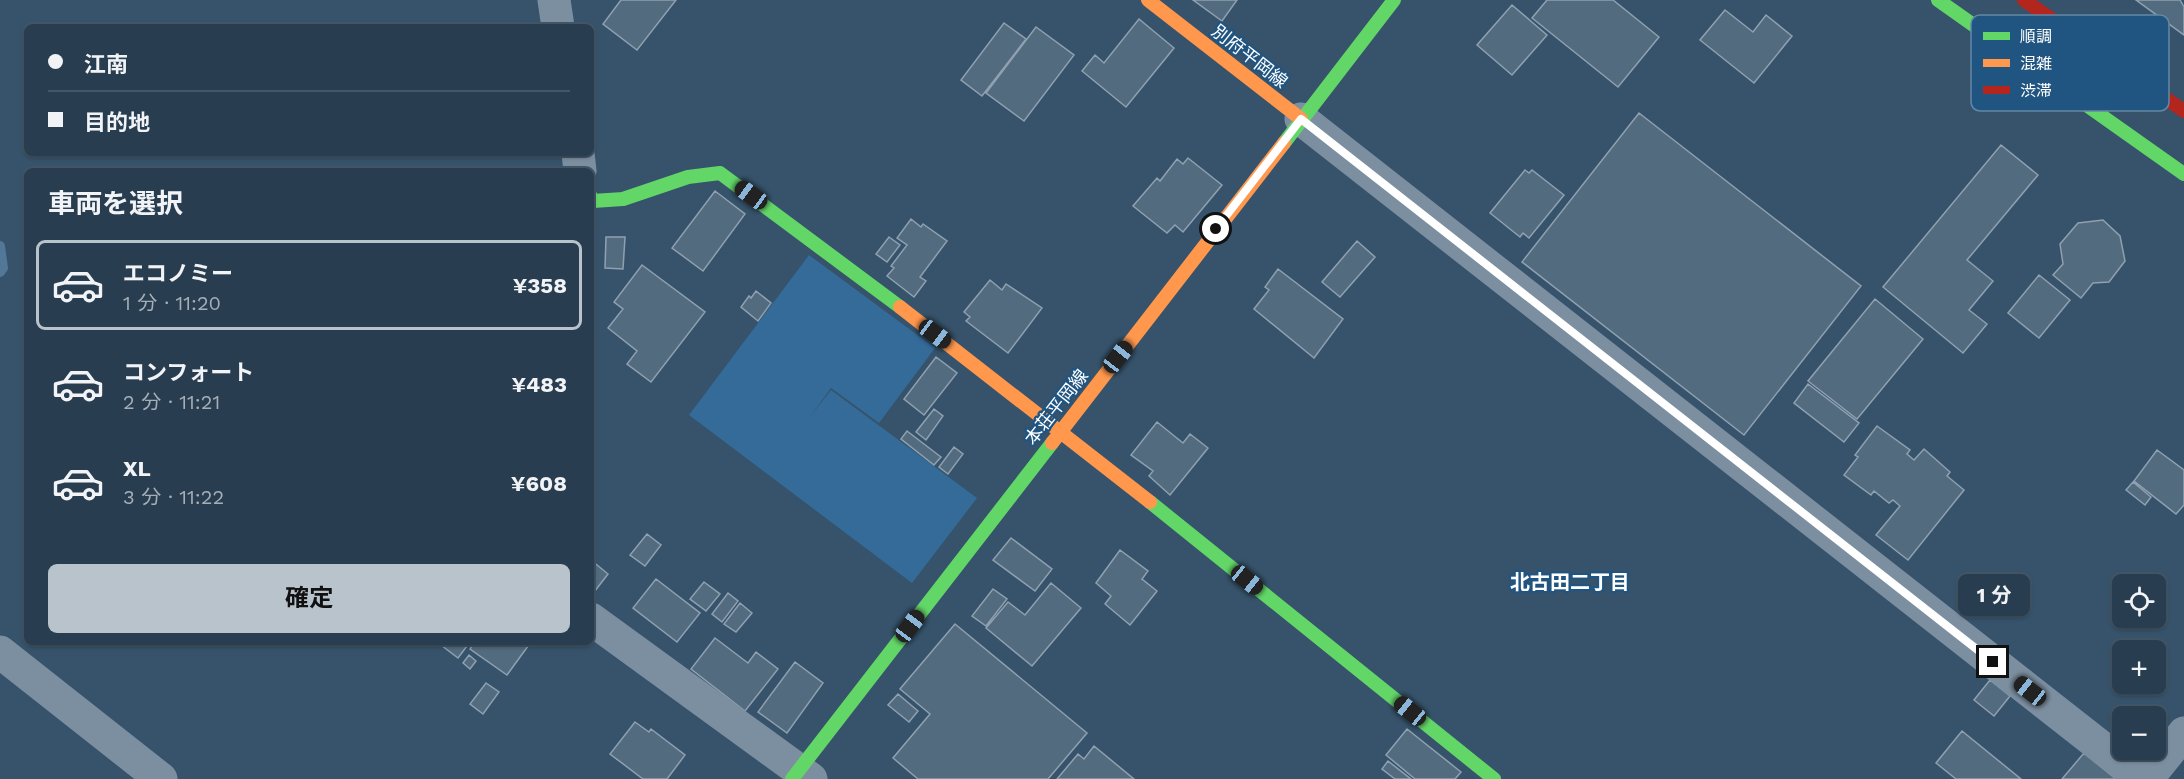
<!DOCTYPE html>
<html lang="ja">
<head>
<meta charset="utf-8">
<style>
	body { margin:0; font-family:"Work Sans","Noto Sans JP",sans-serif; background:#304557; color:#f1f3f6; height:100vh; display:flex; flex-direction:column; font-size:22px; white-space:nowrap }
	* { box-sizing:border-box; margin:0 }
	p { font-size:20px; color:#a5aeb7 }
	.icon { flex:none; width:33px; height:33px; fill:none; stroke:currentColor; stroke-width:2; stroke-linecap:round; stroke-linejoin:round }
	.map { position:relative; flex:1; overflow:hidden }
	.side { position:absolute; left:24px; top:168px; width:570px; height:477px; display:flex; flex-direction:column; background:#283e50; border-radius:9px; box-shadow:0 2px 4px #0004,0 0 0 2px #445767 }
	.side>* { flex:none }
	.hud { position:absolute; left:24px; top:24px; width:570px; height:132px; border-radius:9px; box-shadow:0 2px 4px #0004,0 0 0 2px #445767; display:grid; align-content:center; height:132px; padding:0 24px; background:#283e50 }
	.tools { position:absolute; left:2112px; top:574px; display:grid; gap:12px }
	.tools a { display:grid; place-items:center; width:54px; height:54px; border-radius:9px; background:#283e50; box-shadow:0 2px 4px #0004,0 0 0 2px #445767; font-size:30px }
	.end { position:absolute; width:27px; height:27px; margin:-14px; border:8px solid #fff; background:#111; box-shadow:0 0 0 3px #111 }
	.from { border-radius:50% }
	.bubble { position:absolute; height:42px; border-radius:9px; background:#283e50; box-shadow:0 2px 4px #0004,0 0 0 2px #445767; font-size:20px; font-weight:700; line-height:42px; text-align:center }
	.car { position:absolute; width:18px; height:36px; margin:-18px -9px; border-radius:8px; box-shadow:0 0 4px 2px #0007; background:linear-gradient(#222 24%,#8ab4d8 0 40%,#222 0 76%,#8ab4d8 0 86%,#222 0) }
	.hud b { display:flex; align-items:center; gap:21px; height:57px; font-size:22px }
	.hud b+b { border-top:2px solid #445767 }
	.hud i { width:15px; height:15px; background:#f1f3f6 }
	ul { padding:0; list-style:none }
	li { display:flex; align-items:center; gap:18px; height:90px; margin:0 12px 9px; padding:0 12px; border:3px solid transparent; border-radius:9px }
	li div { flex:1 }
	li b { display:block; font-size:22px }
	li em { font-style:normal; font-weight:700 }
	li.selected { border-color:#b9c3cb }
	li>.icon { width:54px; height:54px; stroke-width:1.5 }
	h2 { padding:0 24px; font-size:27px; line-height:72px }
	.primary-button { display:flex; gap:12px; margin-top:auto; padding:12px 24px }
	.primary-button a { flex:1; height:69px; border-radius:9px; background:#b9c3cb; color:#111; font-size:24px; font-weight:700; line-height:69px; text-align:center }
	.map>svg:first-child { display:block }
	.green { fill:#346b98 }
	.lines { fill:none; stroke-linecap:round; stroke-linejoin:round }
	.stream { stroke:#527797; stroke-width:10 }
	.building { fill:#536b7e; stroke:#8fa1b0; stroke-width:1.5 }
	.street { stroke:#7c8fa1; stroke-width:33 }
	.fast { stroke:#63d668; stroke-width:14 }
	.slow { stroke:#ff974d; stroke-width:14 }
	.jam { stroke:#b3261e; stroke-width:14 }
	.route { stroke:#fff; stroke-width:8 }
	.labels { text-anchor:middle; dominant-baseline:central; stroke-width:4.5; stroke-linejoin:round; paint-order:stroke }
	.street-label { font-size:18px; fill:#fff; stroke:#205581 }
	.neighbourhood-label { font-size:20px; font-weight:bold; fill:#fff; stroke:#205581 }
	.key { fill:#205581; stroke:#6388a7; stroke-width:1.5 }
	.key-label { font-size:16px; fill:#fff }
</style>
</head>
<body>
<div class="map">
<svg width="2184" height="779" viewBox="0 0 2184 779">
	<rect width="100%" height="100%" fill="#36536b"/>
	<path class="green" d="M809 255 935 348 879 423 831 388 809 418 831 390 977 498 912 583 689 415Z"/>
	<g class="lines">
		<path class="stream" d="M0 246 3 268 0 272"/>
	</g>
	<path class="building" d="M621 0H676L637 50 603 24Z
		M1193 0H1237L1222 21Z
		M1547 0H1613L1659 37 1618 87 1532 18Z
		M2136 0H2180L2184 7V35Z
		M1512 5 1547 35 1512 75 1477 45Z
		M1725 10 1753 32 1766 15 1792 36 1754 83 1700 40Z
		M1139 19 1174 48 1126 107 1082 71 1095 55 1104 63Z
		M1004 23 1026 39 982 96 961 80Z
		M1036 27 1074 55 1024 121 986 93Z
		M1639 113 1861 286 1744 435 1522 262Z
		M2001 145 2038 175 1967 260 1993 281 1969 310 1987 324 1963 353 1883 287Z
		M1188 158 1222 185 1183 232 1175 225 1167 233 1133 206 1157 178 1160 181 1177 159 1183 164Z
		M1525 170 1529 173 1532 170 1564 195 1529 238 1523 233 1520 237 1490 213Z
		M715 191 745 214 703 271 672 248Z
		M911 219 921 227 923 224 947 241 920 277 926 281 914 297 887 276 894 268 891 266 907 245 897 238Z
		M2103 220 2120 236 2125 261 2109 282 2093 283 2081 298 2053 275 2063 264 2060 244 2078 223Z
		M606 237H625L623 269 605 268Z
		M889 237 900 245 887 262 876 254Z
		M1357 241 1375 257 1340 297 1322 282Z
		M642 265 705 312 651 382 627 364 637 351 608 328 623 309 614 302Z
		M1278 269 1343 319 1314 358 1254 309 1269 290 1265 287Z
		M2039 275 2070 300 2039 338 2008 313Z
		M990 280 1002 290 1006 284 1042 308 1008 353 966 321 970 317 964 312Z
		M756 291 771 303 758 321 741 307 749 296 751 298Z
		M1875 299 1923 339 1857 419 1808 381Z
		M936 357 957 373 924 415 904 399Z
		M1808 384 1859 423 1844 442 1794 403Z
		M934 409 943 416 926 440 916 432Z
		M1157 422 1183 443 1190 434 1208 448 1170 495 1149 476 1153 471 1131 455Z
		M1877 426 1910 450 1907 454 1914 460 1924 449 1950 472 1947 476 1964 490 1908 560 1876 535 1900 506 1893 500 1889 503 1874 491 1871 495 1844 475 1858 457 1855 455Z
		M907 431 941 457 934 465 901 439Z
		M954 447 963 454 948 474 939 467Z
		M2157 450 2184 470V505L2176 514 2134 481Z
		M2133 482 2151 497 2145 505 2126 490Z
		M647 534 661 545 645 566 630 555Z
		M1011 538 1052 569 1035 591 993 560Z
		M1120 550 1148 571 1142 579 1157 591 1130 625 1105 604 1111 596 1096 583Z
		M591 560 608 574 591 596Z
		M656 579 700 613 677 642 633 608Z
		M704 582 720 594 706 611 690 599Z
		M1051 583 1081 608 1032 666 986 628 1008 602 1025 615Z
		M993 589 1007 599 986 626 972 616Z
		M728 593 738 601 722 622 712 614Z
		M740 603 752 613 736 632 724 624Z
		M955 624 1087 733 1048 779H918L893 758 930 714 900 689Z
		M715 638 748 663 756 652 778 669 745 711 691 669Z
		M437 642H470L458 658Z
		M475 642H531L507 675 470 649Z
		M469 655 476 661 470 669 463 663Z
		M795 662 823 683 787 733 758 712Z
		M1990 680 2010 696 1994 716 1974 700Z
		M486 683 499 692 483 714 470 704Z
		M898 694 918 711 909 722 888 705Z
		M635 722 649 732 651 729 685 755 667 779H643L610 754Z
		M1407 729 1461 772 1455 779H1415L1386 755Z
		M1962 731 2021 779H1956L1936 763Z
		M1094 746 1134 779H1057L1078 754 1084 759Z
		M2084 753 2116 779H2062Z
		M1388 761 1411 779H1395L1382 769Z"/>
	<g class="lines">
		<path class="street" d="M554 0 558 27
			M1301 119 2142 779
			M578 153 580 171
			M591 619 811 779
			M0 652 161 779
			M2147 779 2184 733"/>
		<path class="fast" d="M1938 0 2184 174
			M1284 143 1394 0
			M591 197 593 201 623 199 688 177 720 173 900 307
			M1150 502 1494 779
			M792 779 1052 443"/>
		<path class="slow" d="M1148 0 1301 119
			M900 307 1150 502
			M1052 443 1284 143"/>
		<path class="jam" d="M2024 0 2184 111"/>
	</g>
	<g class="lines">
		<path class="route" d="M1216 229 1301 119 1993 662"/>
	</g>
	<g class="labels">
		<g class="street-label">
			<text transform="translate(1250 56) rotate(38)">別府平岡線</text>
			<text transform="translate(1056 407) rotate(-52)">本荘平岡線</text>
		</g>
		<g class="neighbourhood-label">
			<text x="1570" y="582">北古田二丁目</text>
		</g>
	</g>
	<rect x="1971" y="15" width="198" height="96" rx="9" class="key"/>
	<rect x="1983" y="32" width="27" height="8" fill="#63d668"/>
	<rect x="1983" y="59" width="27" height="8" fill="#ff974d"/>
	<rect x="1983" y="86" width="27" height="8" fill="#b3261e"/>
	<g class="key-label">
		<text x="2020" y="42">順調</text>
		<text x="2020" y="69">混雑</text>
		<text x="2020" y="96">渋滞</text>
	</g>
</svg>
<div class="tools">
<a><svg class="icon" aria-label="locate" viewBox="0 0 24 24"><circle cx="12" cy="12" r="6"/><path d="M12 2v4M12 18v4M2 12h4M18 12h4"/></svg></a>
<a>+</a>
<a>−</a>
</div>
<i class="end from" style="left:1216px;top:229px"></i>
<i class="end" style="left:1993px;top:662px"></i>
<div class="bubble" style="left:1958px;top:574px;width:72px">1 分</div>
<i class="car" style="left:751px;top:195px;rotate:306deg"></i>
<i class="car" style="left:935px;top:334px;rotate:127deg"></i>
<i class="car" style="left:1118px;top:357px;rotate:38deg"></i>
<i class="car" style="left:1247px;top:580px;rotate:129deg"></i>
<i class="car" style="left:910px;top:626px;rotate:37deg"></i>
<i class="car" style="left:2030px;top:691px;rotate:308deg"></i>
<i class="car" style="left:1410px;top:711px;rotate:309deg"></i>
<div class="hud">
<b><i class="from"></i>江南</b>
<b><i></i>目的地</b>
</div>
<section class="side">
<h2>車両を選択</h2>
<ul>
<li class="selected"><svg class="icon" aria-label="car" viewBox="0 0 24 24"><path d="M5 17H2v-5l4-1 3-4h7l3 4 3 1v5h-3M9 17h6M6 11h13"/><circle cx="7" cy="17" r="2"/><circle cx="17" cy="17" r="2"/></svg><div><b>エコノミー</b><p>1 分 · 11:20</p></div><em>¥358</em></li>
<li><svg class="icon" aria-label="car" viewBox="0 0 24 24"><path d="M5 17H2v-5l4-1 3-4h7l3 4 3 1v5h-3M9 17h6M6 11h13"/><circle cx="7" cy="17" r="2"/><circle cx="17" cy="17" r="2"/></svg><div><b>コンフォート</b><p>2 分 · 11:21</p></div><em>¥483</em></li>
<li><svg class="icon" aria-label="car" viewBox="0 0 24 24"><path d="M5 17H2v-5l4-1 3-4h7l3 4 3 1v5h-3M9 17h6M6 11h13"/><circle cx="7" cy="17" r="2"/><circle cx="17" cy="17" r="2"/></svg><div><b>XL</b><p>3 分 · 11:22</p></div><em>¥608</em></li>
</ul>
<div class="primary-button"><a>確定</a></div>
</section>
</div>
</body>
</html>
